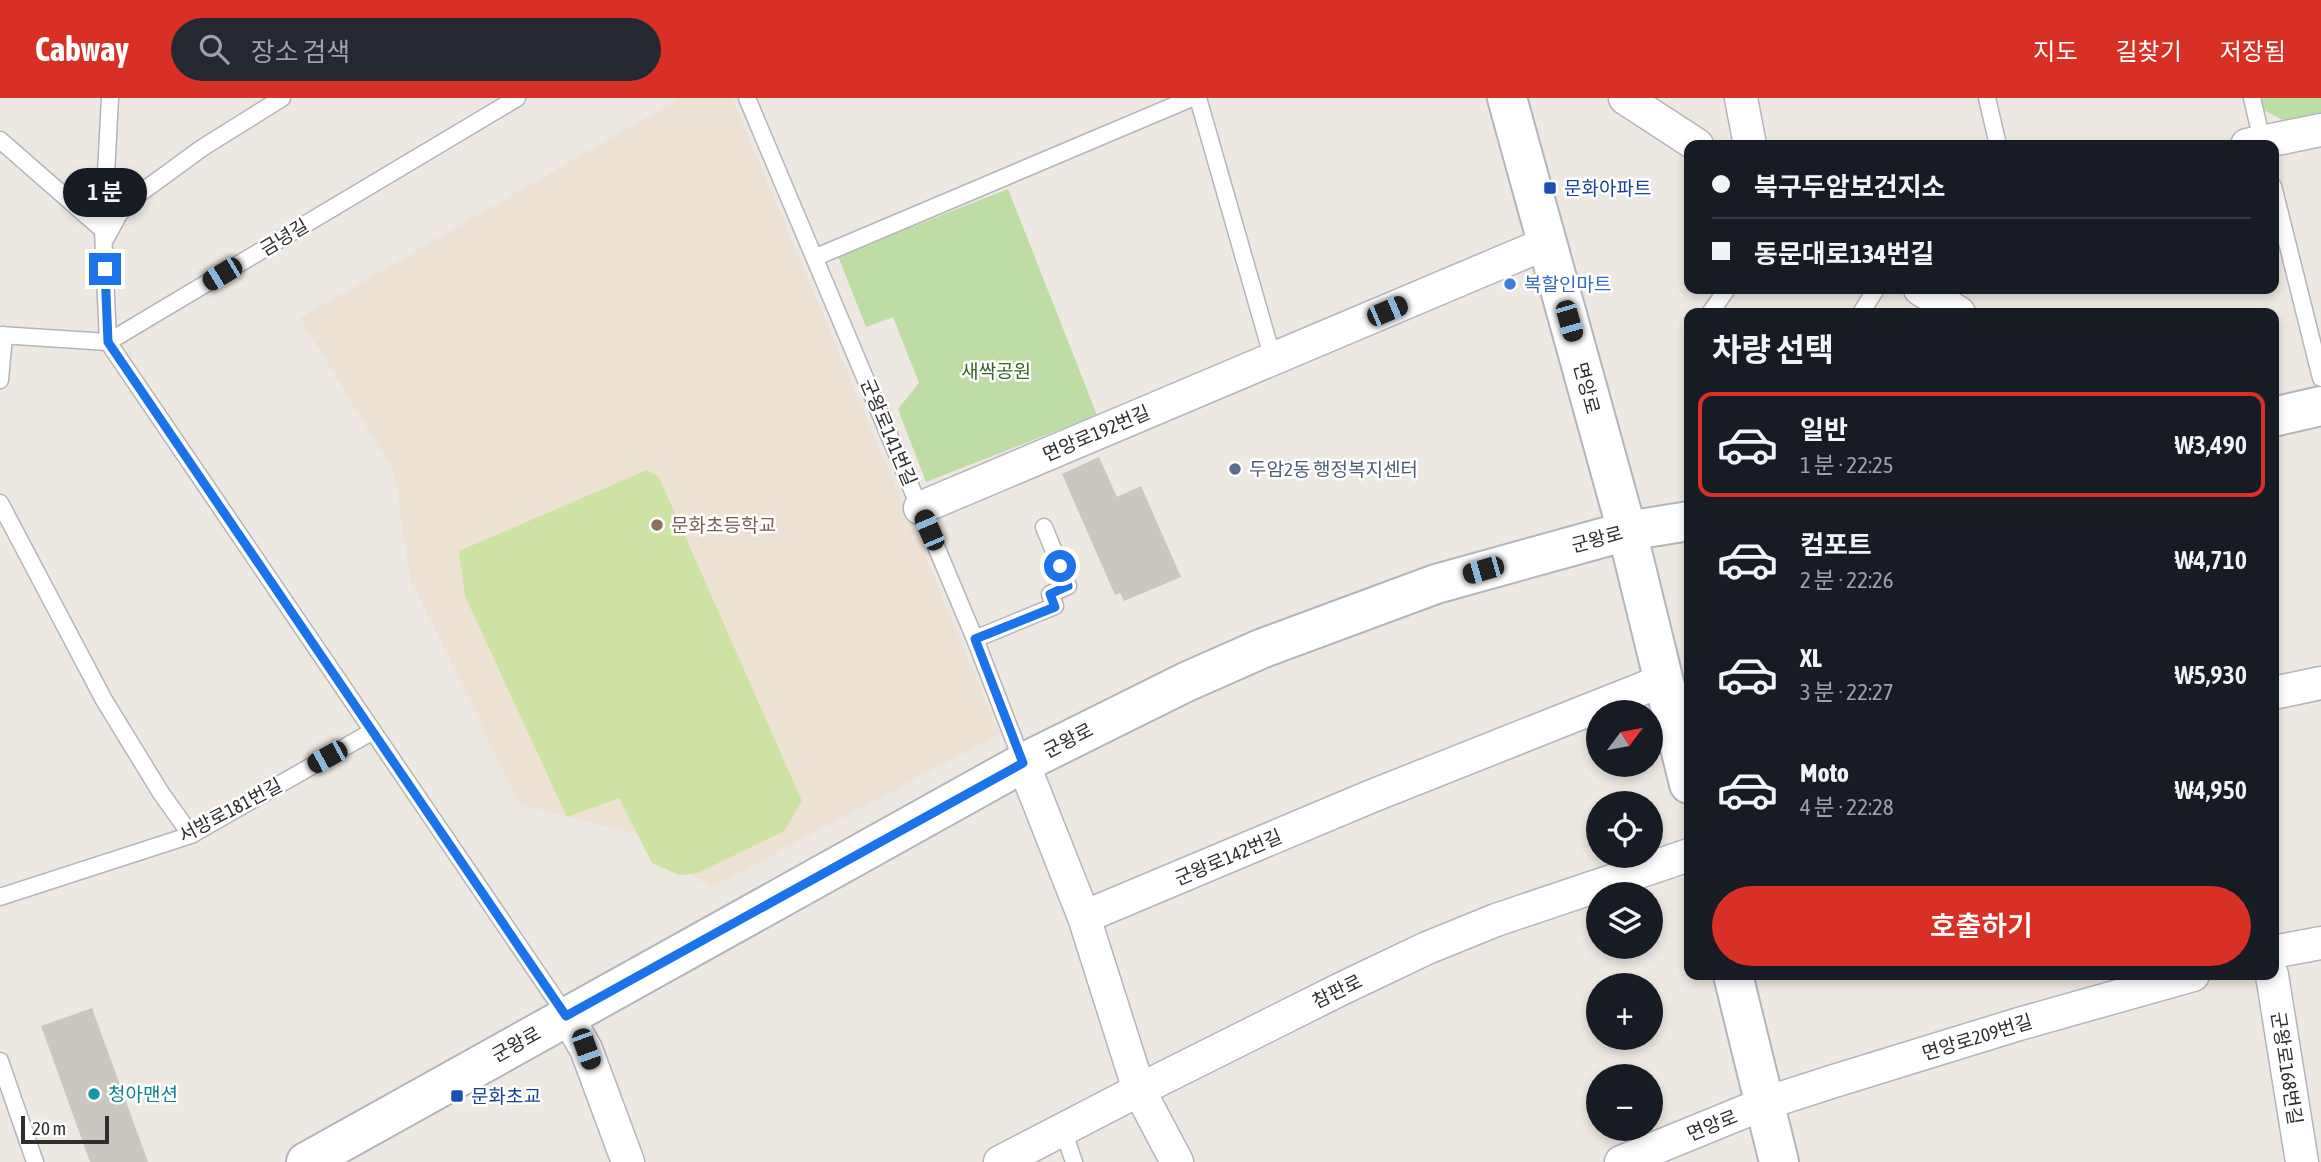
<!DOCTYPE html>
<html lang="ko">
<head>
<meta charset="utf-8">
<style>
	body { margin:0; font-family:"Asap Condensed","Noto Sans KR",sans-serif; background:#242831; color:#f1f3f6; height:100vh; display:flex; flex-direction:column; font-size:26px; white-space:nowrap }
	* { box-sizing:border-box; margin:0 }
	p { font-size:23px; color:#9ea1a6 }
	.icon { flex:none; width:38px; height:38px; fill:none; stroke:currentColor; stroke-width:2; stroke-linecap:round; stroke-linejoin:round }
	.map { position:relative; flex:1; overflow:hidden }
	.sheet { position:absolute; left:1684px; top:210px; width:595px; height:672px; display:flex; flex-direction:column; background:#171b24; border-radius:14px; box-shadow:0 4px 10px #0003 }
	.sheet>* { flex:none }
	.banner { position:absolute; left:1684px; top:42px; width:595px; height:154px; border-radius:14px; box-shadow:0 4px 10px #0003; display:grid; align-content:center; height:154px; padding:0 28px; background:#171b24 }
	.needle { width:46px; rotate:58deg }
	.buttons { position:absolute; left:1586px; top:602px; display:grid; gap:14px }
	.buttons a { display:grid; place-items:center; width:77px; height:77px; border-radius:50%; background:#171b24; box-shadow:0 4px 10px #0003; font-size:35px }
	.scale { position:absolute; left:21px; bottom:18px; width:88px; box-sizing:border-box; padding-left:7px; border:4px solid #2e2e2e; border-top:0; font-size:19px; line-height:24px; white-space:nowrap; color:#2e2e2e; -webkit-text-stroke:5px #fff; paint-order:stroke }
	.end { position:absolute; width:32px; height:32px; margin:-16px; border:9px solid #1a73e8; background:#fff; box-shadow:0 0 0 4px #fff }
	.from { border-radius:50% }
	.bubble { position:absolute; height:49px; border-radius:24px; background:#171b24; box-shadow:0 4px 10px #0003; font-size:23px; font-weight:600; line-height:49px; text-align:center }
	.car { position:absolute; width:21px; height:42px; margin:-21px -10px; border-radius:9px; box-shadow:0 0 5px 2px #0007; background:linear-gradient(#222 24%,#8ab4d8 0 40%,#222 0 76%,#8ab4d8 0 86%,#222 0) }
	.banner b { display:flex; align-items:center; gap:24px; height:66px; font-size:26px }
	.banner b+b { border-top:2px solid #363941 }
	.banner i { width:18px; height:18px; background:#f1f3f6 }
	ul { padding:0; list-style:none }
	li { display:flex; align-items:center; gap:21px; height:105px; margin:0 14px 10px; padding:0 14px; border:4px solid transparent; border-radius:14px }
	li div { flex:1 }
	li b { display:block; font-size:26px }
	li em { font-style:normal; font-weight:600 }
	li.on { border-color:#d93025 }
	li>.icon { width:63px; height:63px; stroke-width:1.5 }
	h2 { padding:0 28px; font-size:32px; line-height:84px }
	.cta { display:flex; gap:14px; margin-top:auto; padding:14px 28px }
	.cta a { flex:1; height:80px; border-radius:42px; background:#d93025; color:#fff; font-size:28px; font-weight:600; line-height:80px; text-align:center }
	header { display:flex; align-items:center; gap:42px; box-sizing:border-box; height:98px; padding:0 35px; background:#d93025; color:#fff }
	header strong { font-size:33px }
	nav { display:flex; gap:38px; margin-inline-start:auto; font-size:24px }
	.search { width:490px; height:63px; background:#242831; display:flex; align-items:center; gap:18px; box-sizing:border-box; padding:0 24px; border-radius:38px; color:#9ea1a6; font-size:26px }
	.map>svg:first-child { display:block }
	.education { fill:#ede2d4 }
	.green { fill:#bedda5 }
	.pitch { fill:#cee3a3 }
	.building { fill:#cac6c0 }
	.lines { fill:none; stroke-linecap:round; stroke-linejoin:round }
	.lane-casing { stroke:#b3b5bc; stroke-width:19 }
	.street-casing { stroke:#b3b5bc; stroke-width:35 }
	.secondary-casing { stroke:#b3b5bc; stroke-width:42 }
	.lane { stroke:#fff; stroke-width:16 }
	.street { stroke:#fff; stroke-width:32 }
	.secondary { stroke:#fff; stroke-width:38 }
	.route { stroke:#1a73e8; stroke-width:9 }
	.transit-dot { fill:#1a4fb4; stroke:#fff; stroke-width:2.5 }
	.shop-dot { fill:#3f7fe0; stroke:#fff; stroke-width:2.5 }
	.service-dot { fill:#5c6f8a; stroke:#fff; stroke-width:2.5 }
	.education-dot { fill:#8d6e63; stroke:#fff; stroke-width:2.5 }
	.culture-dot { fill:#0f9aa8; stroke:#fff; stroke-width:2.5 }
	.labels { text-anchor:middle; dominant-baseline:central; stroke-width:5; stroke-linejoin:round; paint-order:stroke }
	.transit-label { font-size:19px; fill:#164399; stroke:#fff; text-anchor:start }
	.street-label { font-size:19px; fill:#2e2e2e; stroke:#fff }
	.shop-label { font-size:19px; fill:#366cbe; stroke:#fff; text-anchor:start }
	.park-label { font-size:19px; fill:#376524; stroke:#fff }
	.service-label { font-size:19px; fill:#4e5e75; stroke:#fff; text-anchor:start }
	.education-label { font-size:19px; fill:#785e54; stroke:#fff; text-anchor:start }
	.culture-label { font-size:19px; fill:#0d838f; stroke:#fff; text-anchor:start }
</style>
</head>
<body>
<header>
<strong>Cabway</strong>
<div class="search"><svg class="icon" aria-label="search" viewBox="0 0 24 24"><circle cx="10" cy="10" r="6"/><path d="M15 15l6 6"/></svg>장소 검색</div>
<nav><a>지도</a><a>길찾기</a><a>저장됨</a></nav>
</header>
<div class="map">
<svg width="2321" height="1064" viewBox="0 0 2321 1064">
	<rect width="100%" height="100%" fill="#ede8e2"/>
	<path class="education" d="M680 0H732L1000 636 710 790 636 735 521 708 410 481 394 374 300 220Z"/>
	<path class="green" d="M2261 0H2321V18L2290 26 2264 12Z
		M1008 91 1097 317 926 384 898 311 919 285 893 219 866 229 838 158Z"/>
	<path class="pitch" d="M647 372 659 379 802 703 784 733 698 775 679 777 652 765 619 700 567 719 465 498 459 453Z"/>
	<path class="building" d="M1099 359 1117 399 1141 388 1181 479 1124 503 1120 495 1115 497 1062 376Z
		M92 910 148 1064H90L41 928Z"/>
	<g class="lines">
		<g class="lane-casing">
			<path id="lane" d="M747 0 975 541 1023 665
				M1198 0 1273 261
				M1987 0 1998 47
				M2252 0 2263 47
				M0 42 103 132
				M2273 88 2321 280
				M106 140 119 116 135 99 202 50 282 0
				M816 159 1192 0
				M1710 215 1727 191
				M1861 215 1876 191
				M0 237 108 244 517 0
				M108 244 566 917
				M108 244 103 132 110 0
				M0 282 4 237
				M0 405 104 602 161 695 191 737
				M975 541 1055 508 1050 496 1068 488 1044 429
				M0 799 191 737 373 633
				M0 963 35 1064
				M1063 1032 1074 1064"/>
		</g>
		<g class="street-casing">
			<path id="street" d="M1625 0 1697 47
				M1741 0 1750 47
				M2247 47 2321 32
				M1920 191 1959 215
				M920 410 1547 145
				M2273 595 2321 585
				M1023 665 1084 819 1139 992 1177 1064
				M1084 819 1372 698 1664 582
				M2273 854 2321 845
				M2272 877 2302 1064
				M566 917 586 951 628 1064
				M1000 1064 1139 992 1343 890 1427 850 1496 822 1689 757
				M1621 1064 1763 1006 1831 984 2019 926 2193 877"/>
		</g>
		<g class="secondary-casing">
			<path id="secondary" d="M1507 0 1627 433 1689 686
				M2273 319 2321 308
				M1733 877 1779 1064
				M306 1064 1023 665 1186 584 1263 550 1436 486 1627 433 1689 423"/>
		</g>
		<use href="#lane" class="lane"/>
		<use href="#street" class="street"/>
		<use href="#secondary" class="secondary"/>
	</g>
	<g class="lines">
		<path class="route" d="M105 171 108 244 566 918 1023 665 975 541 1055 509 1050 496 1068 488 1060 468"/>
	</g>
	<g class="transit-dot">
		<rect x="1543" y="83" width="14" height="14" rx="3.5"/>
		<rect x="450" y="991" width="14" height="14" rx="3.5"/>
	</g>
	<circle class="shop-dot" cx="1510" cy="186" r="7"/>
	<circle class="service-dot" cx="1235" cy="371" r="7"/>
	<circle class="education-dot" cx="657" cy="427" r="7"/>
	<circle class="culture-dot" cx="94" cy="996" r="7"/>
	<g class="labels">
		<g class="transit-label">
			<text x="1564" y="90">문화아파트</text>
			<text x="471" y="998">문화초교</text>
		</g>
		<g class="street-label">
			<text transform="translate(284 139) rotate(-31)">금녕길</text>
			<text transform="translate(1587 290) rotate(75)">면앙로</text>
			<text transform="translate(889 334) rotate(67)">군왕로141번길</text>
			<text transform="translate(1096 335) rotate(-23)">면앙로192번길</text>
			<text transform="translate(1597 441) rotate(-15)">군왕로</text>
			<text transform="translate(1068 642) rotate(-27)">군왕로</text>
			<text transform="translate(230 712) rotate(-28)">서방로181번길</text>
			<text transform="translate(1228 759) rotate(-23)">군왕로142번길</text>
			<text transform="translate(1337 893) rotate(-26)">참판로</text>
			<text transform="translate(1977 939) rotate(-17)">면앙로209번길</text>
			<text transform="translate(516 946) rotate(-29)">군왕로</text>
			<text transform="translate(2287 970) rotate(81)">군왕로168번길</text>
			<text transform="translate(1712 1027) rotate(-22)">면앙로</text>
		</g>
		<g class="shop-label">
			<text x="1524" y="186">복할인마트</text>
		</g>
		<g class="park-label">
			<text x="996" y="273">새싹공원</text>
		</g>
		<g class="service-label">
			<text x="1249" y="371">두암2동 행정복지센터</text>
		</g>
		<g class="education-label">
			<text x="671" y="427">문화초등학교</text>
		</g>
		<g class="culture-label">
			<text x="108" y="996">청아맨션</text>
		</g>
	</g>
</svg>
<div class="buttons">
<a><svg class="needle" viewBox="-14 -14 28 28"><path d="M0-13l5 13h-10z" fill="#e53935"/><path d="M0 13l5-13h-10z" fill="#9ea1a6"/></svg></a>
<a><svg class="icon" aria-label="locate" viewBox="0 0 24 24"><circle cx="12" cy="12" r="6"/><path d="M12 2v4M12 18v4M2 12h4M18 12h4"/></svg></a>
<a><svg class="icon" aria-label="layers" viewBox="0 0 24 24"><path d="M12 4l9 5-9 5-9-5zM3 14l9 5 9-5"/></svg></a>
<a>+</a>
<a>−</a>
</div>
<div class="scale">20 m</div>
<i class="end from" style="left:1060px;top:468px"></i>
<i class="end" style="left:105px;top:171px"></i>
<div class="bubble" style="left:63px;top:70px;width:84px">1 분</div>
<i class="car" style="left:222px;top:176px;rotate:239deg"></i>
<i class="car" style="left:1387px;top:213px;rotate:67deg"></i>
<i class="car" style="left:1569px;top:223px;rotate:164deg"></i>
<i class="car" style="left:929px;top:432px;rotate:337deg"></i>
<i class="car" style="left:1483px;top:472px;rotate:254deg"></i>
<i class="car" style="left:327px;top:659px;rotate:241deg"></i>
<i class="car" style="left:586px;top:951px;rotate:160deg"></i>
<div class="banner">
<b><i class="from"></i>북구두암보건지소</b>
<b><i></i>동문대로134번길</b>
</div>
<section class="sheet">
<h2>차량 선택</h2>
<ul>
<li class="on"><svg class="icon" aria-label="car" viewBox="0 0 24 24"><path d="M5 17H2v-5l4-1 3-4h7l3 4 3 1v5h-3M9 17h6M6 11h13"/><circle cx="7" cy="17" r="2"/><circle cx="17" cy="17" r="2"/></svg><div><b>일반</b><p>1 분 · 22:25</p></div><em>₩3,490</em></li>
<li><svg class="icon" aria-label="car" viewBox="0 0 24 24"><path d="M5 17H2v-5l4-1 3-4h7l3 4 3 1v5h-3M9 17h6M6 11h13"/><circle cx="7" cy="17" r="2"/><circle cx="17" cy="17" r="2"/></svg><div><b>컴포트</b><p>2 분 · 22:26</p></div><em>₩4,710</em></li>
<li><svg class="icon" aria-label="car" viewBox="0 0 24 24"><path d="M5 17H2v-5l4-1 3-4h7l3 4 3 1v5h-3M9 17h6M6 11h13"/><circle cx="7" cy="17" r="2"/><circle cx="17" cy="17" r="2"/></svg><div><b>XL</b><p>3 분 · 22:27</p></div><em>₩5,930</em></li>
<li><svg class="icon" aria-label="car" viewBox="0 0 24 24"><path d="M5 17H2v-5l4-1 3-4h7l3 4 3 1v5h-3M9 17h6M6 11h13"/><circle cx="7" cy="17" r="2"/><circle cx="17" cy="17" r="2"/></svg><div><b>Moto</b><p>4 분 · 22:28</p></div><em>₩4,950</em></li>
</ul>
<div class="cta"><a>호출하기</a></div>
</section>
</div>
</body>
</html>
